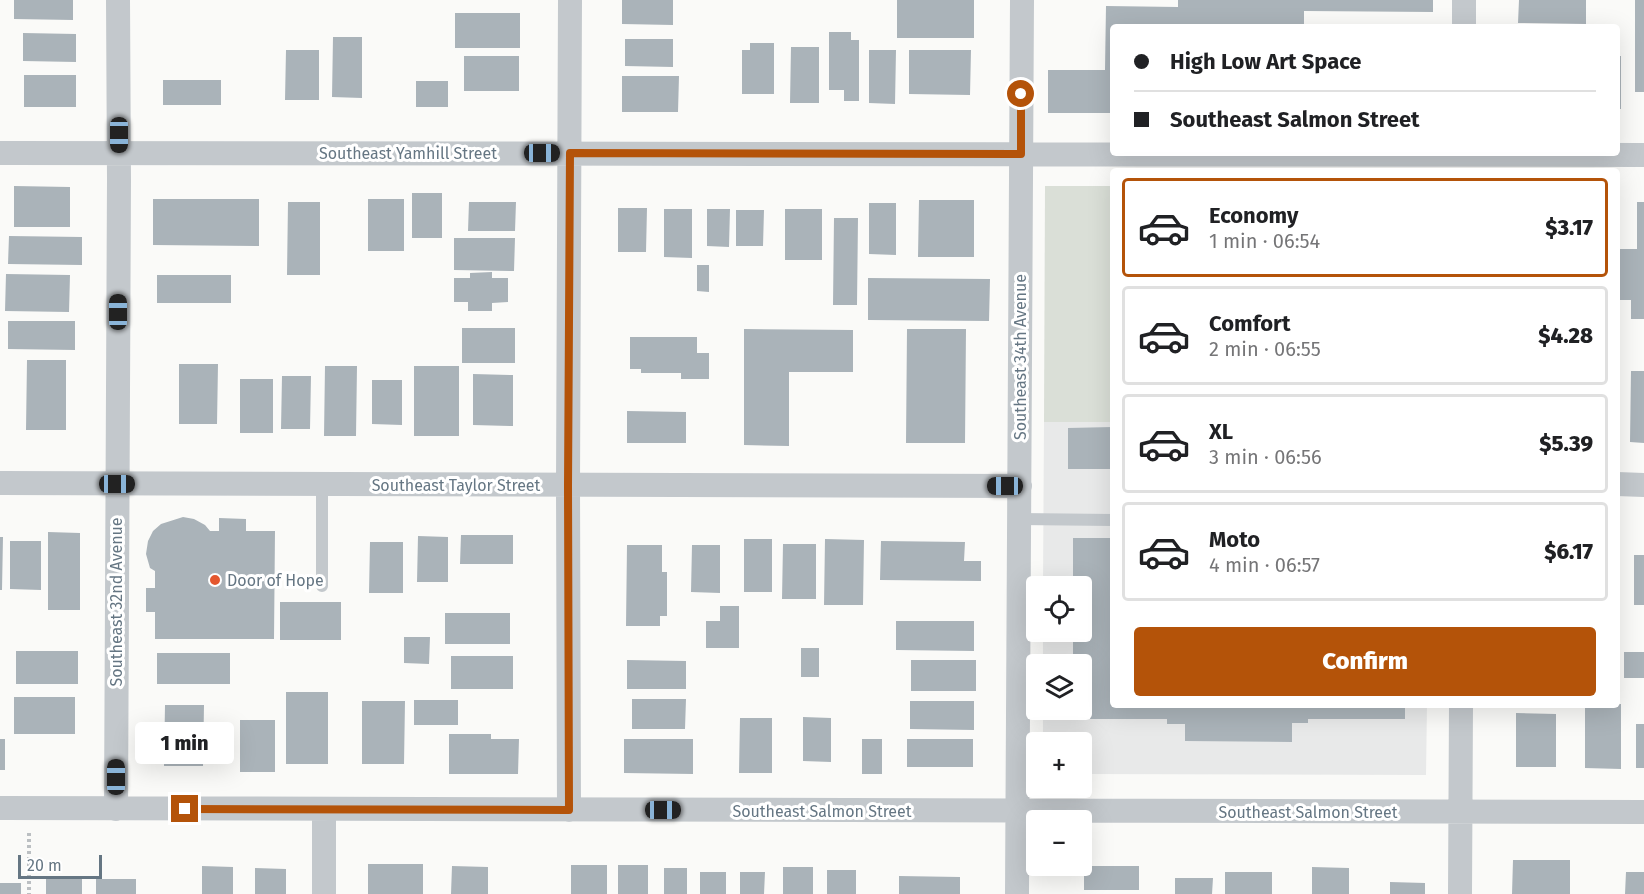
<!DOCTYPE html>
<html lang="en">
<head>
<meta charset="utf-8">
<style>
	body { margin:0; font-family:"Fira Sans",sans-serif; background:#f2f2f2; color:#202124; height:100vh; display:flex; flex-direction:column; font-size:22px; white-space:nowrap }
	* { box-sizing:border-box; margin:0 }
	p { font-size:20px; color:#757577 }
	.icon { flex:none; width:33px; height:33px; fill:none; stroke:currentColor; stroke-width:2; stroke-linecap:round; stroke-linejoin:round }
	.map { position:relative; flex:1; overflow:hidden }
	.sheet { position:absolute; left:1110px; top:168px; width:510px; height:540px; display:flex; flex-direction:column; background:#fff; border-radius:6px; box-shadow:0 6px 24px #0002 }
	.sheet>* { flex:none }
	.guide { position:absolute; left:1110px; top:24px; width:510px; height:132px; border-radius:6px; box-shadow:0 6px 24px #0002; display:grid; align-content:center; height:132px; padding:0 24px; background:#fff }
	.tools { position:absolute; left:1026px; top:576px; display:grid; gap:12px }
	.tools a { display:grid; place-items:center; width:66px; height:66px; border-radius:6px; background:#fff; box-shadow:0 6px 24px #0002; font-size:30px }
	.scale { position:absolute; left:18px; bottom:15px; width:84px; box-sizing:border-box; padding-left:6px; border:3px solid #657683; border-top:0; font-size:16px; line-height:21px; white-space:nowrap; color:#657683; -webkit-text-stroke:4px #fff; paint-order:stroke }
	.end { position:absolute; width:27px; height:27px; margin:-14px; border:8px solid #b45309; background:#fff; box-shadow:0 0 0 3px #fff }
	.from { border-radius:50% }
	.bubble { position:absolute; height:42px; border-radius:6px; background:#fff; box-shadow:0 6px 24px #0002; font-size:20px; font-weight:800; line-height:42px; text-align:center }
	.car { position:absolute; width:18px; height:36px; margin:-18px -9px; border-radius:8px; box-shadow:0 0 4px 2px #0007; background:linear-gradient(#222 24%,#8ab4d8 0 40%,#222 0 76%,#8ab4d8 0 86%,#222 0) }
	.guide b { display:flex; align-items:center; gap:21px; height:57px; font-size:22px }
	.guide b+b { border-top:2px solid #e0e0e0 }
	.guide i { width:15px; height:15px; background:#202124 }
	ul { padding:10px 0 0; list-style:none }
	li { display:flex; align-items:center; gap:18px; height:99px; margin:0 12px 9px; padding:0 12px; border:3px solid #e0e0e0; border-radius:6px }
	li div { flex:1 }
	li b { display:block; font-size:22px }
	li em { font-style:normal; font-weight:800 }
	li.selected { border-color:#b45309 }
	li>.icon { width:54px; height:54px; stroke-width:1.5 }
	.button { display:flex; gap:12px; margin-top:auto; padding:12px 24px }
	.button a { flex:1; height:69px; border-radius:6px; background:#b45309; color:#fff; font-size:24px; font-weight:800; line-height:69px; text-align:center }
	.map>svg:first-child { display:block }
	.built { fill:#e8e9e9 }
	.green { fill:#dadfd7 }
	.building { fill:#aab3b9 }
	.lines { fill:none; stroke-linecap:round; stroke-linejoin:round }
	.path { stroke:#bbbfc2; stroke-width:4; stroke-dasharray:3 3; stroke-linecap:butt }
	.lane { stroke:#c3c8cc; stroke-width:12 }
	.street { stroke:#c3c8cc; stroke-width:24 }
	.route { stroke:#b45309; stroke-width:8 }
	.poi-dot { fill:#e4572e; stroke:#fff; stroke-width:2 }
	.labels { text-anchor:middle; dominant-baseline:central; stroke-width:6; stroke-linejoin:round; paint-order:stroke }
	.street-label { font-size:16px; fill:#657683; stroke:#fff }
	.poi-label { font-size:16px; fill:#657683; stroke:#fff; text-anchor:start }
</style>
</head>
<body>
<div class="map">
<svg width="1644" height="894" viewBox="0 0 1644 894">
	<rect width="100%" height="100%" fill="#fafaf8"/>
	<path class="built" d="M1044 422H1113V705H1427L1426 775 1082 774V742H1043V710H1082V664H1043V632H1082V586H1043Z"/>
	<path class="green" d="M1045 186H1113V422H1044Z"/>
	<path class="building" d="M14 0H73V20L14 19Z
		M622 0H673V25L622 24Z
		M897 0H974V38H897Z
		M1178 0H1433V12L1304 11V27H1113V113H1048V70H1105L1106 6 1178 7Z
		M1519 0H1586V24L1518 23Z
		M1635 0H1644V92H1635Z
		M455 13H520V48H455Z
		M829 32H851V40H859V101H844V90H829Z
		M23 33 76 34V62L23 61Z
		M333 37H362V98L332 97Z
		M625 39H673V67L625 66Z
		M750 43H774V94H742V50H750Z
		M791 47H819V103H790Z
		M286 50H319V100H285Z
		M869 50H896L895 104 869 103Z
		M909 50H971L970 95 909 94Z
		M464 56H519V91H464Z
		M1617 56H1621V109H1617Z
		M24 75H76V107H24Z
		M622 76H679L678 112H622Z
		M163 80H221V105H163Z
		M416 81H448V107H416Z
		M14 186 70 187V227H14Z
		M412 193H442V238H412Z
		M153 199H259V246L153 245Z
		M368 199H404V251H368Z
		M919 200H974V257H918Z
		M288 202H320V275H287Z
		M469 202H516L515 231H468Z
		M1637 202H1644V319H1631V300H1617V249H1637Z
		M869 203H896V255L869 254Z
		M618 208H647L646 252H618Z
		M664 209H692V258L664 257Z
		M707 209H730L729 247 707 246Z
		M785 209H822V260H785Z
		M736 210H764L763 246H736Z
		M834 218H858L857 305H833Z
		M9 236 82 237V265L8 264Z
		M454 238H515L514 271 454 270Z
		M697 265H709V292L697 291Z
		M492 272V278H508V302L492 303V311H468V302H454V278H470V273Z
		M6 274 70 275 69 312 5 311Z
		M157 275H231V303H157Z
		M868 278 990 279 989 321 868 320Z
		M8 321H75V350L8 349Z
		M462 328H515V363H462Z
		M744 329 853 330V372H789V446L744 445Z
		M907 329H966L965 443H906Z
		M630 337H697V353H709V379H681V373H641V369H630Z
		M27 360H66V430H26Z
		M179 364H218L217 424H179Z
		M325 366H357L356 436H324Z
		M414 366H459V436H414Z
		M1631 371H1644V443L1630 442Z
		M473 374 513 375V426L473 425Z
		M282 376H311L310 429H281Z
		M240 379H273V433H240Z
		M372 380H402V425L372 424Z
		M627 411 686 412V443H627Z
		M1113 427V469H1068V428Z
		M183 517 194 519 205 525 210 531H219V518L246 519V531H275L274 639H155V612H146V588H155V571L150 568 146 554 148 541 153 531 161 524Z
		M48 532 80 533V610H48Z
		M461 535H513V564H460Z
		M418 536 448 537V582H417Z
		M0 537H3L2 590H0Z
		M1073 538H1113V705H1405V719H1308V723H1292V742L1185 741V724H1167V719H1072V710H1082V664H1073V632H1082V586H1073Z
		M744 539H772V592H744Z
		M825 539 864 540 863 605H824Z
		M10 541H41V590L10 589Z
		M881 541 965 542 964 561H981V581L880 580Z
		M1617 541H1620V609H1617Z
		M370 542H403V593H369Z
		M783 544H816V599H782Z
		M627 545H662V572H667V616H660V626H626Z
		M692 545H720V593L691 592Z
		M1634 555H1644V605H1634Z
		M280 602H341V640H280Z
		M720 606H739V648H706V621H720Z
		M445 613H510V644H445Z
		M896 621H974V651L896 650Z
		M404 637H430L429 664 404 663Z
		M801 648H819V677H801Z
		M16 651H78V684H16Z
		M1624 652H1644V678H1624Z
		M157 653H230V684H157Z
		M451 656H513V689H451Z
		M627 660 686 661V689H627Z
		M911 660H976V691H911Z
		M286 692H328V764H286Z
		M14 697H75V734H14Z
		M632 699H686L685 729H632Z
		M414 700H458V725H414Z
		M362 701H405L404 764H362Z
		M910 701H974V730L910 729Z
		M1617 704H1621V769L1585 768V705Z
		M165 705H204L203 766H164Z
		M1516 713 1556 714V767H1516Z
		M803 717 831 718V762L803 761Z
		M740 718H772V773H739Z
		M240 720H275V772H240Z
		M1636 724H1644V768H1636Z
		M449 734H491V739H519L518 774H449Z
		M0 739H5V770H0Z
		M624 739H693V774L624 773Z
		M862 739H882V774H862Z
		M907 739H973V767H907Z
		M1513 860H1570V894H1512Z
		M368 864H423V894H368Z
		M571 865H607V894H571Z
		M618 865H648V894H618Z
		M202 866 233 867V894H202Z
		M452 866 488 867V894H451Z
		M1084 866H1139V890H1084Z
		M783 867H813V894H783Z
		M1312 867 1349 868V894H1312Z
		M255 868 286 869V894H255Z
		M664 868H687V894H664Z
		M827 870H856V894H827Z
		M700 872H726V894H700Z
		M740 872H765L764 894H740Z
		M1225 872H1272V894H1225Z
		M1626 872H1644V894H1625Z
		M899 876 960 877V894H899Z
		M1175 878H1213L1212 894H1175Z
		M46 879H82V894H46Z
		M96 879H136V894H96Z
		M1390 882 1425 883V894H1390Z
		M0 883H21V894H0Z"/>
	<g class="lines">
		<path class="path" d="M29 833V894"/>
		<path class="lane" d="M322 484V586
			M1019 519 1113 520"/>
		<path class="street" d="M1464 27V0
			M0 153 1644 155
			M0 483 1020 486
			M1617 484 1644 485
			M0 808 1644 812
			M116 809 119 180 118 0
			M324 809V894
			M569 810 568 485 570 0
			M1017 894 1022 0
			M1460 894 1461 705"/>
	</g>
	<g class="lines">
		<path class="route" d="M185 809 569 810 568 485 570 153 1021 154V94"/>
	</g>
	<circle class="poi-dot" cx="215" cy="580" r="6"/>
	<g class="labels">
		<g class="street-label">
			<text x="408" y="153">Southeast Yamhill Street</text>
			<text transform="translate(1020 357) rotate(-90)">Southeast 34th Avenue</text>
			<text x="456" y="485">Southeast Taylor Street</text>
			<text transform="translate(116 602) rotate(-90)">Southeast 32nd Avenue</text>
			<text x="822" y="811">Southeast Salmon Street</text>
			<text x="1308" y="812">Southeast Salmon Street</text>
		</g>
		<g class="poi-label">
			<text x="227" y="580">Door of Hope</text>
		</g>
	</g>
</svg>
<div class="tools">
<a><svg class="icon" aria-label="locate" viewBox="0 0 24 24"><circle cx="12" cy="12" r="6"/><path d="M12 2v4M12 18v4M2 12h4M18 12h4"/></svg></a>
<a><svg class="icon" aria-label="layers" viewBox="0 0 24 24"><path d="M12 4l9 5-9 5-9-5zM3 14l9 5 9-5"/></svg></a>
<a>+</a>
<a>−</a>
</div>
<div class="scale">20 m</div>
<i class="end from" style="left:1021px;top:94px"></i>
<i class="end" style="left:185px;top:809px"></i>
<div class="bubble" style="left:135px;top:722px;width:99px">1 min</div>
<i class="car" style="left:119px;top:135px;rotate:180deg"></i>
<i class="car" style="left:542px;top:153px;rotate:90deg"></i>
<i class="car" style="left:118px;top:312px;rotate:0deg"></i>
<i class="car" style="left:117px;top:484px;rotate:90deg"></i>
<i class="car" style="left:1005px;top:486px;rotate:270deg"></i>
<i class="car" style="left:116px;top:777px;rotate:0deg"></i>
<i class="car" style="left:663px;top:810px;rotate:90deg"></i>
<div class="guide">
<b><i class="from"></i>High Low Art Space</b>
<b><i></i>Southeast Salmon Street</b>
</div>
<section class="sheet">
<ul>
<li class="selected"><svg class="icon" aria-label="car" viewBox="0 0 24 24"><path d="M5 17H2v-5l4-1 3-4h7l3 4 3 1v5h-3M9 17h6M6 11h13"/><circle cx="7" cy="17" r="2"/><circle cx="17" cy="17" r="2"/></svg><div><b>Economy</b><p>1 min · 06:54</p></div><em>$3.17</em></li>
<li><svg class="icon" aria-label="car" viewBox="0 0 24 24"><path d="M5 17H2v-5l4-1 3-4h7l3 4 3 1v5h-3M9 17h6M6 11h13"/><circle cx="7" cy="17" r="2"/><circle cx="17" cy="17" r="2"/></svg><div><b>Comfort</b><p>2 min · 06:55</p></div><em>$4.28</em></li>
<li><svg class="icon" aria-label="car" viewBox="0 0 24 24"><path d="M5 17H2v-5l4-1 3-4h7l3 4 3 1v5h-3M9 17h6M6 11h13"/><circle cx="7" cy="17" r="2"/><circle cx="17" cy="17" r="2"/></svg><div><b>XL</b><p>3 min · 06:56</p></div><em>$5.39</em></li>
<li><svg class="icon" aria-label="car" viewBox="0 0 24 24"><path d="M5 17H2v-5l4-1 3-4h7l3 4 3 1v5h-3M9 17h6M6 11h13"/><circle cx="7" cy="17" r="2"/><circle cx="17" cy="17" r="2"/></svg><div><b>Moto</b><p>4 min · 06:57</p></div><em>$6.17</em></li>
</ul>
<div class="button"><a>Confirm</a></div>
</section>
</div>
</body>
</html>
